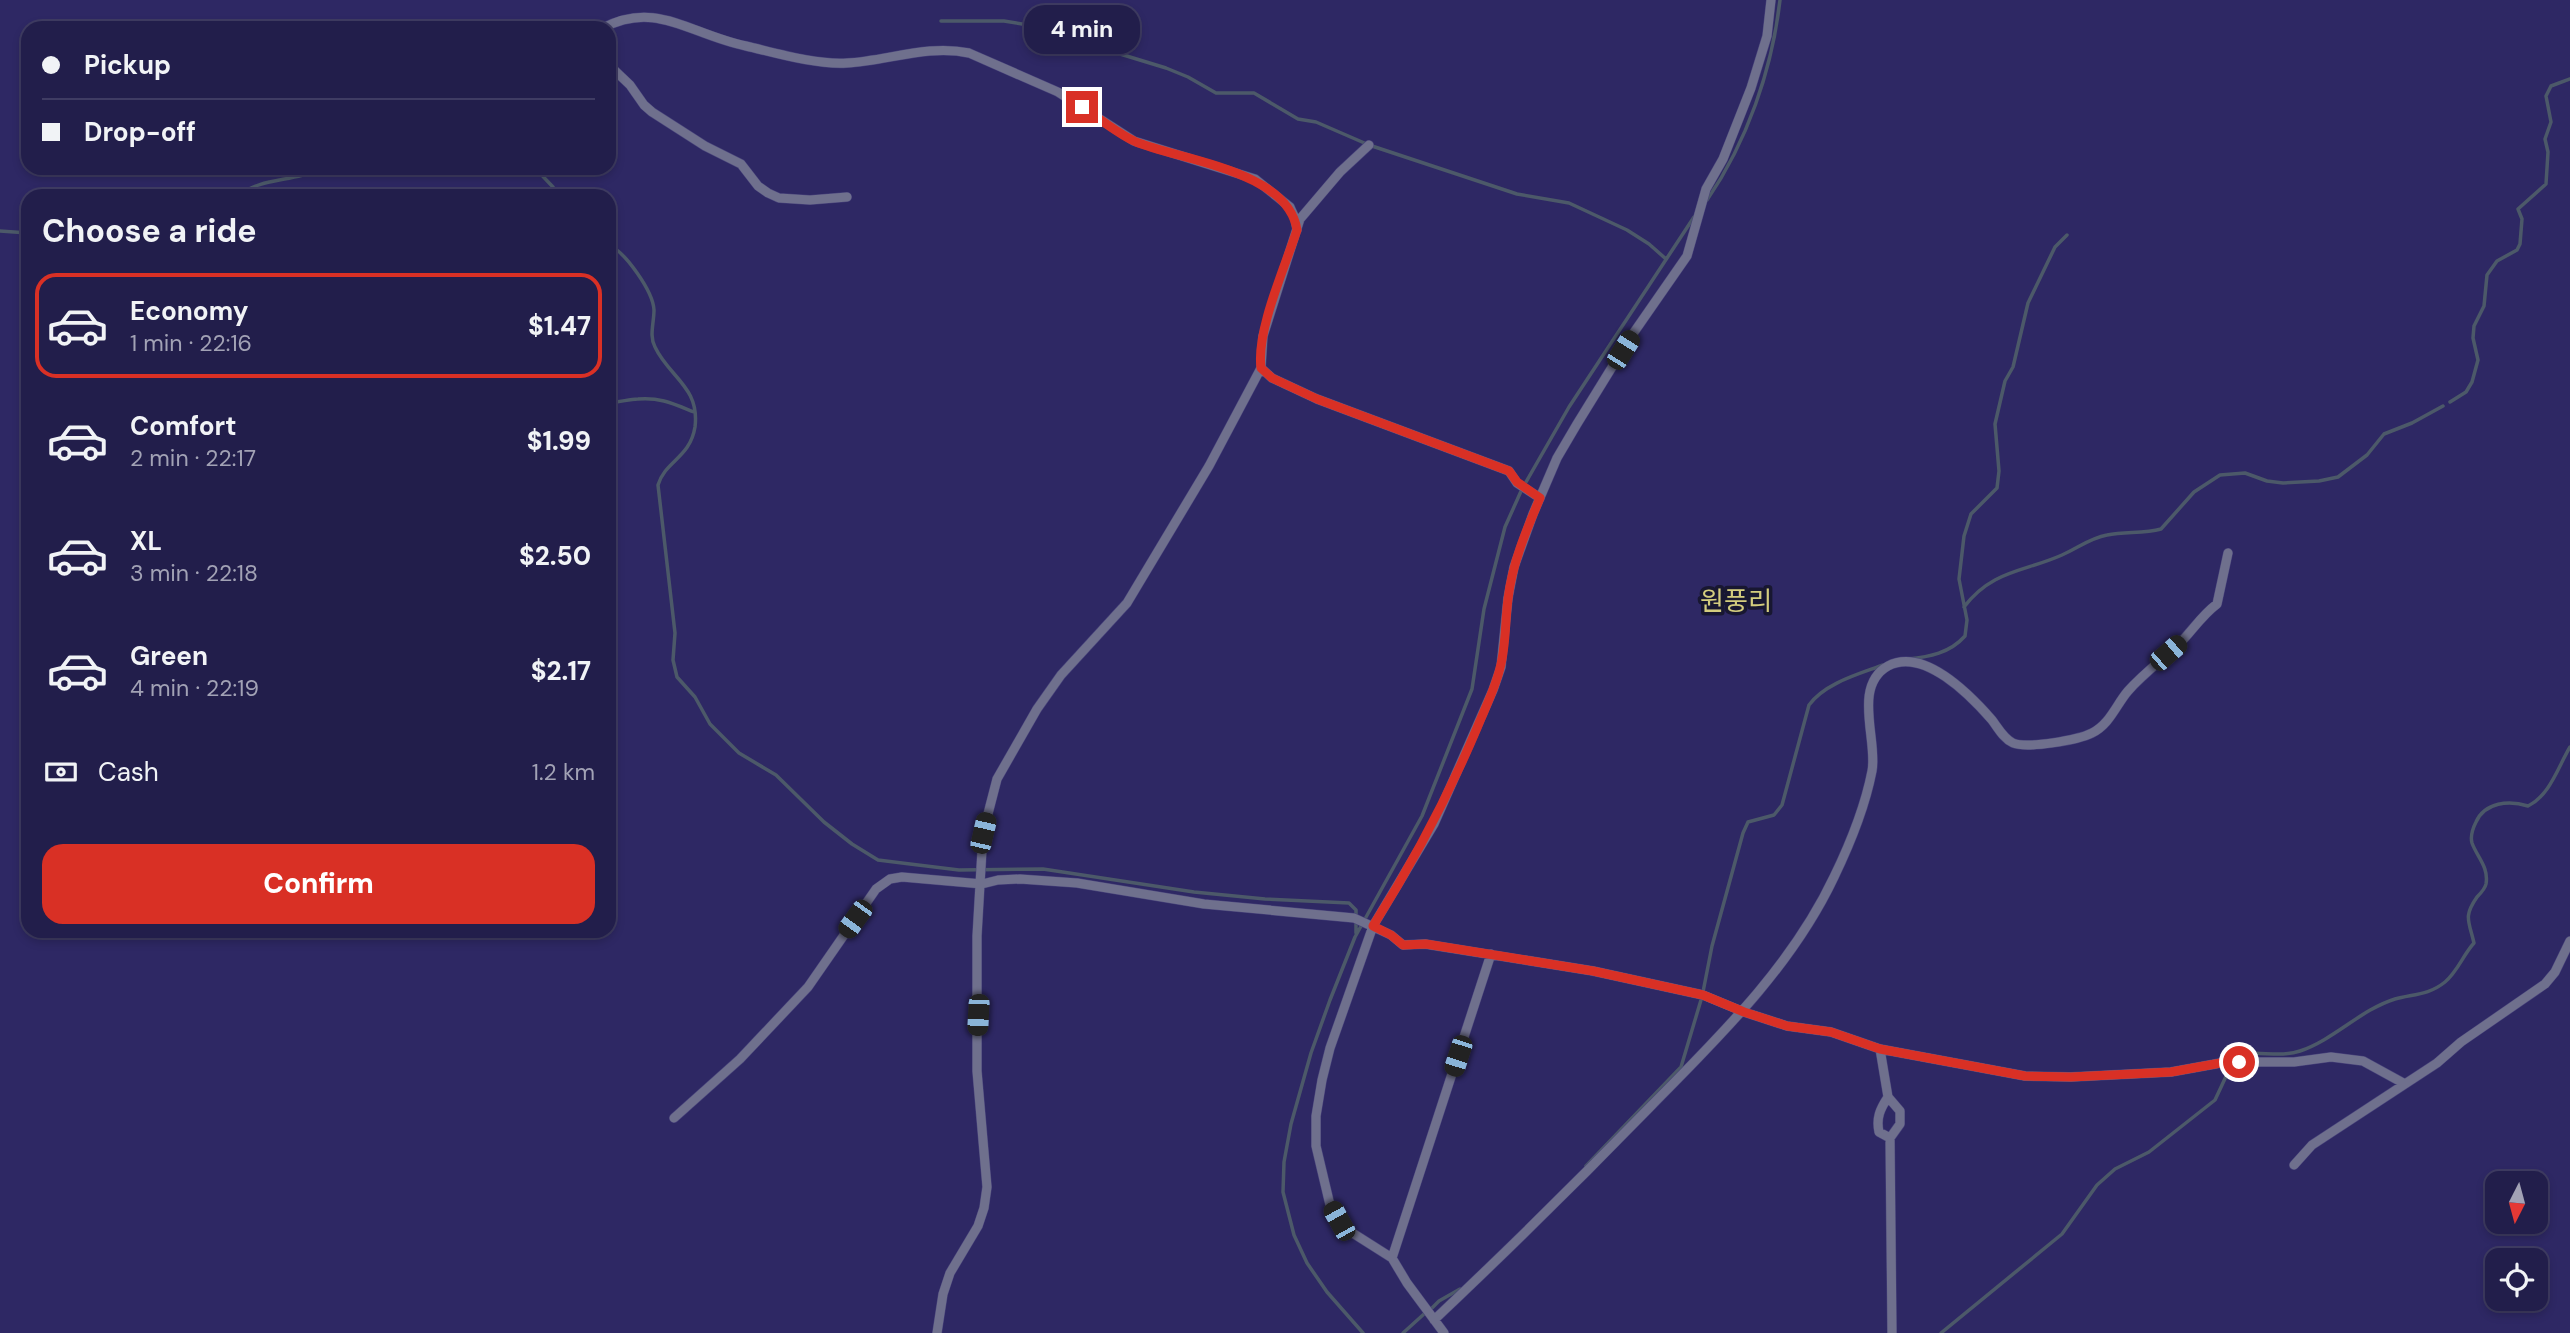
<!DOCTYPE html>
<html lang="en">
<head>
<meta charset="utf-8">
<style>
	body { margin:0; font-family:"DM Sans","Noto Sans KR",sans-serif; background:#2e2b55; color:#f1f3f6; height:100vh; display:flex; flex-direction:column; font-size:26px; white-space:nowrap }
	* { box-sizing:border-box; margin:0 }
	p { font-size:23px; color:#a2a2b5 }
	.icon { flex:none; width:38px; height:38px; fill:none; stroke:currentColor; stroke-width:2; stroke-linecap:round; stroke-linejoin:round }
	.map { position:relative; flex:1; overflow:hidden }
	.side { position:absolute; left:21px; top:189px; width:595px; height:749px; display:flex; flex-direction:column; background:#221e4b; border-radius:21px; box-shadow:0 4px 10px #0003,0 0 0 2px #3f3c63 }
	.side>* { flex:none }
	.hud { position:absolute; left:21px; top:21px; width:595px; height:154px; border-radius:21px; box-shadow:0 4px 10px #0003,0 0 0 2px #3f3c63; display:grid; align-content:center; height:154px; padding:0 21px; background:#221e4b }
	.needle { width:46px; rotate:186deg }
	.buttons { position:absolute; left:2485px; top:1171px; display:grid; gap:14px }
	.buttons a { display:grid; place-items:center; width:63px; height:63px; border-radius:14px; background:#221e4b; box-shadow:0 4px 10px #0003,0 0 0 2px #3f3c63; font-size:35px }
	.end { position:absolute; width:32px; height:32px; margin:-16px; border:9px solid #d93025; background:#fff; box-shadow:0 0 0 4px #fff }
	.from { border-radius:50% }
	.bubble { position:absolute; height:49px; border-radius:21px; background:#221e4b; box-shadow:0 4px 10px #0003,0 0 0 2px #3f3c63; font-size:23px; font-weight:800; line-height:49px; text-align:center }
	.car { position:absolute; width:21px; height:42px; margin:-21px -10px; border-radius:9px; box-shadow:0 0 5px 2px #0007; background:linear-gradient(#222 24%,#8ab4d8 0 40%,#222 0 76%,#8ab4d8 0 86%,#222 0) }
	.hud b { display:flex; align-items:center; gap:24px; height:66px; font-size:26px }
	.hud b+b { border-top:2px solid #3f3c63 }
	.hud i { width:18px; height:18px; background:#f1f3f6 }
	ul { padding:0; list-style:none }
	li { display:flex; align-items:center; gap:21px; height:105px; margin:0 14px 10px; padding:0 7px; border:4px solid transparent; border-radius:21px }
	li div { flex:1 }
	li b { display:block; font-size:26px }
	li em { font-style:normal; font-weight:800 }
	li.active { border-color:#d93025 }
	li>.icon { width:63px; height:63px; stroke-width:1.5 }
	h2 { padding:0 21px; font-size:32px; line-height:84px }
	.pay { display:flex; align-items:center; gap:18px; height:77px; padding:0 21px; font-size:26px }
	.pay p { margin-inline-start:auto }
	.cta { display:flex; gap:14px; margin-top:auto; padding:14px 21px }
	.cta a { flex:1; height:80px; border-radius:21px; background:#d93025; color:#fff; font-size:28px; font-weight:800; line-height:80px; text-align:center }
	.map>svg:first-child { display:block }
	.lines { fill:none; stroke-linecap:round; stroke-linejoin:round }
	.stream { stroke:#4c5969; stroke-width:3.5 }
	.minor-casing { stroke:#48437b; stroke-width:10 }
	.minor { stroke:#6f708d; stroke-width:9 }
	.route { stroke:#d93025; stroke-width:9 }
	.labels { text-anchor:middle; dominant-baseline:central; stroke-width:7; stroke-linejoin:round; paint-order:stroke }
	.quarter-label { font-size:26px; fill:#d4cd7e; stroke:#181731 }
</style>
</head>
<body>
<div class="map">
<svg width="2570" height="1333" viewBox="0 0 2570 1333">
	<rect width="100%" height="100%" fill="#2e2864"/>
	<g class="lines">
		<path class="stream" d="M941 21H1004L1064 31 1071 39 1166 68 1188 77 1216 93H1254L1298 119 1316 122 1369 145 1517 194 1569 203 1627 230 1649 244 1666 259
			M535 168 553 187 557 196
			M237 196C264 176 293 183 321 168
			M1707 200C1747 142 1772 70 1780 0
			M0 231 28 233
			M609 245C625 252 653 291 654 310 654 323 649 336 655 347 669 377 700 387 695 427 690 458 665 461 658 485L675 633 673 660 677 677 695 697 710 724 739 753 776 775 824 822 852 844 878 860 910 864 959 870 1043 869 1194 892 1265 899 1349 903 1356 910V933
			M609 402C620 403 627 399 638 399 660 397 674 404 694 412
			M2450 402 2466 392 2472 382 2478 360 2473 338 2474 326 2484 306 2487 275 2497 261 2517 250 2520 244 2522 219 2518 209 2546 184 2548 152 2545 139 2551 122 2546 96 2551 86 2570 79
			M1964 607C1992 570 2024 572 2062 555 2078 548 2090 538 2107 535 2125 531 2143 534 2161 529L2194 492 2220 475 2245 473 2267 481 2283 483 2319 481 2338 477 2367 455 2384 434 2412 423 2443 406
			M1908 659C1929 657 1950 653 1965 636L1967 620 1959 579 1964 536 1971 514 1997 488 1999 471 1995 424 2005 381 2013 367 2028 303 2055 247 2067 235
			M1703 992 1712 946 1743 833 1748 822 1774 815 1782 805 1809 705C1825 683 1859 674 1883 665
			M1586 1166 1681 1067 1701 1000
			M1431 1309 1439 1301 1460 1289
			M1363 1333 1327 1292 1307 1263 1294 1235 1283 1192 1284 1162 1291 1124 1311 1053 1330 1000 1355 937 1422 816 1472 689 1484 609 1505 527 1522 489 1569 407 1694 217
			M1403 1333 1424 1314
			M1941 1333 2062 1234 2097 1185 2115 1169 2149 1152 2215 1100 2236 1055C2257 1050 2280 1058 2300 1051 2335 1039 2360 1010 2395 999 2414 994 2429 995 2445 982 2458 971 2463 955 2474 943 2469 921 2463 917 2477 897 2481 893 2485 889 2486 884 2489 867 2477 857 2472 843 2470 836 2473 828 2476 822 2485 802 2509 800 2528 806 2550 795 2558 767 2570 747"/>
		<g class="minor-casing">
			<path id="minor" d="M603 28C656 0 689 34 746 46 776 53 816 65 847 63 887 61 928 44 969 53L1058 92 1134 141 1255 179 1290 207 1295 218 1297 230
				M609 65 630 85 644 105 652 112 705 146 741 164 758 186 768 193 779 198 810 200 847 197
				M1369 145 1340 172 1300 219 1263 336 1261 368 1272 378 1317 399 1509 471 1517 483 1540 498
				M1880 1049 1888 1097
				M674 1118 740 1059 808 987 876 889 890 879 902 877 982 884 998 880 1020 879 1077 883 1204 904 1354 918 1391 935 1403 945 1425 944 1593 971 1703 995 1744 1012 1787 1026 1831 1032 1880 1049 2025 1076 2071 1077 2171 1072 2226 1062H2294L2331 1057 2363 1061 2405 1084
				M1890 1138 1879 1132C1876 1118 1880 1109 1888 1097L1900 1111V1124L1890 1138 1892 1333
				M2294 1165 2312 1145 2437 1063 2461 1042 2545 984 2555 972 2570 941
				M1392 1258 1491 954
				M1434 1320C1508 1250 1581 1178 1652 1105 1720 1036 1792 966 1834 877 1850 844 1865 807 1872 771 1878 741 1852 686 1888 666 1924 647 1971 696 1992 720 1998 728 2004 739 2013 743 2027 749 2078 740 2092 733 2110 724 2116 705 2128 691 2144 673 2162 660 2179 644 2192 631 2202 615 2217 604L2228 553
				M937 1333 943 1294 950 1273 978 1226 984 1208 987 1187 977 1071V936L983 833 997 779 1037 709 1061 675 1127 603 1209 466 1261 368
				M1444 1333 1407 1283 1392 1258 1351 1232 1339 1221 1330 1205 1316 1146V1116L1322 1080 1330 1048 1373 926 1434 824 1493 690 1501 667 1508 598 1514 567 1533 514 1557 458 1577 424 1630 338 1687 256 1706 189 1723 159 1751 88 1767 36 1771 0"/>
		</g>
		<use href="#minor" class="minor"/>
	</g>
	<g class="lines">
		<path class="route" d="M1082 107C1099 118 1118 134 1136 142 1184 161 1288 171 1297 230 1285 267 1256 331 1261 368L1272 378 1317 399 1509 471 1517 482 1540 498C1526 531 1512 564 1508 599 1505 622 1506 647 1500 668 1495 689 1485 708 1477 728 1447 799 1414 861 1373 926L1391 935 1403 945 1426 944 1593 971 1703 995 1744 1012 1787 1026 1831 1032 1880 1049 2025 1076 2071 1077 2171 1072 2226 1062H2239"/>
	</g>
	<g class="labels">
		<g class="quarter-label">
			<text x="1736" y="601">원풍리</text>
		</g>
	</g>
</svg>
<div class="buttons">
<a><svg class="needle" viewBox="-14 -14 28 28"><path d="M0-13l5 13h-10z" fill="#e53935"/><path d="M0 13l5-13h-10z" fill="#a2a2b5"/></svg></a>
<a><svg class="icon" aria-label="locate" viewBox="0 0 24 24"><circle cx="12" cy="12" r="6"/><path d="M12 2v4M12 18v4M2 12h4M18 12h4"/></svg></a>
</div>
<i class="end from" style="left:2239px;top:1062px"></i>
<i class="end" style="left:1082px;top:107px"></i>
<div class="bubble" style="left:1024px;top:5px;width:116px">4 min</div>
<i class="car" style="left:1623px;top:350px;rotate:32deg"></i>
<i class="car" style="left:2168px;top:653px;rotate:49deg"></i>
<i class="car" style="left:983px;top:833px;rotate:13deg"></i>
<i class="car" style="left:855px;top:919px;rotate:216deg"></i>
<i class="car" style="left:978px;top:1015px;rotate:183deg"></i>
<i class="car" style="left:1458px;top:1056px;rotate:198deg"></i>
<i class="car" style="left:1339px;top:1221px;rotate:331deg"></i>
<div class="hud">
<b><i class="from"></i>Pickup</b>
<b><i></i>Drop-off</b>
</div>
<section class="side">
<h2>Choose a ride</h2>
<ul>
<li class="active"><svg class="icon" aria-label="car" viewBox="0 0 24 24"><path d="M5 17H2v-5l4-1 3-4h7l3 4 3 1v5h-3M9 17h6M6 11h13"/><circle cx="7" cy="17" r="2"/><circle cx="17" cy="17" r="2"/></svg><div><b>Economy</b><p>1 min · 22:16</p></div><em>$1.47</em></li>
<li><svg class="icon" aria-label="car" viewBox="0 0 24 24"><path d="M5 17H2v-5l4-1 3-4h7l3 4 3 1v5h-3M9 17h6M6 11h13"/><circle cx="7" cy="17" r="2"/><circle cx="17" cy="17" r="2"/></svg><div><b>Comfort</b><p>2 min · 22:17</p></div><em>$1.99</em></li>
<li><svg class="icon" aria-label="car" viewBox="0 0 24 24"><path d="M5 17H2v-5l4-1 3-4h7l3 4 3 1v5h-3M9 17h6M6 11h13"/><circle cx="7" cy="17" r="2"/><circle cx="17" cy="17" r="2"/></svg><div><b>XL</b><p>3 min · 22:18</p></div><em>$2.50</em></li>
<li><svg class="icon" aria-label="car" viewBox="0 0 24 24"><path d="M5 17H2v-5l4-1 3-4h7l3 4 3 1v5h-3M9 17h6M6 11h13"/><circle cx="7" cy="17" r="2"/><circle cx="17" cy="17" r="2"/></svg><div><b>Green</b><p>4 min · 22:19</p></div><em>$2.17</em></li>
</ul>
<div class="pay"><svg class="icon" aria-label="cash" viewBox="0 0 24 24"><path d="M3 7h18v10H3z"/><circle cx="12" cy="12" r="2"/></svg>Cash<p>1.2 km</p></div>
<div class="cta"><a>Confirm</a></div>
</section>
</div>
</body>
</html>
